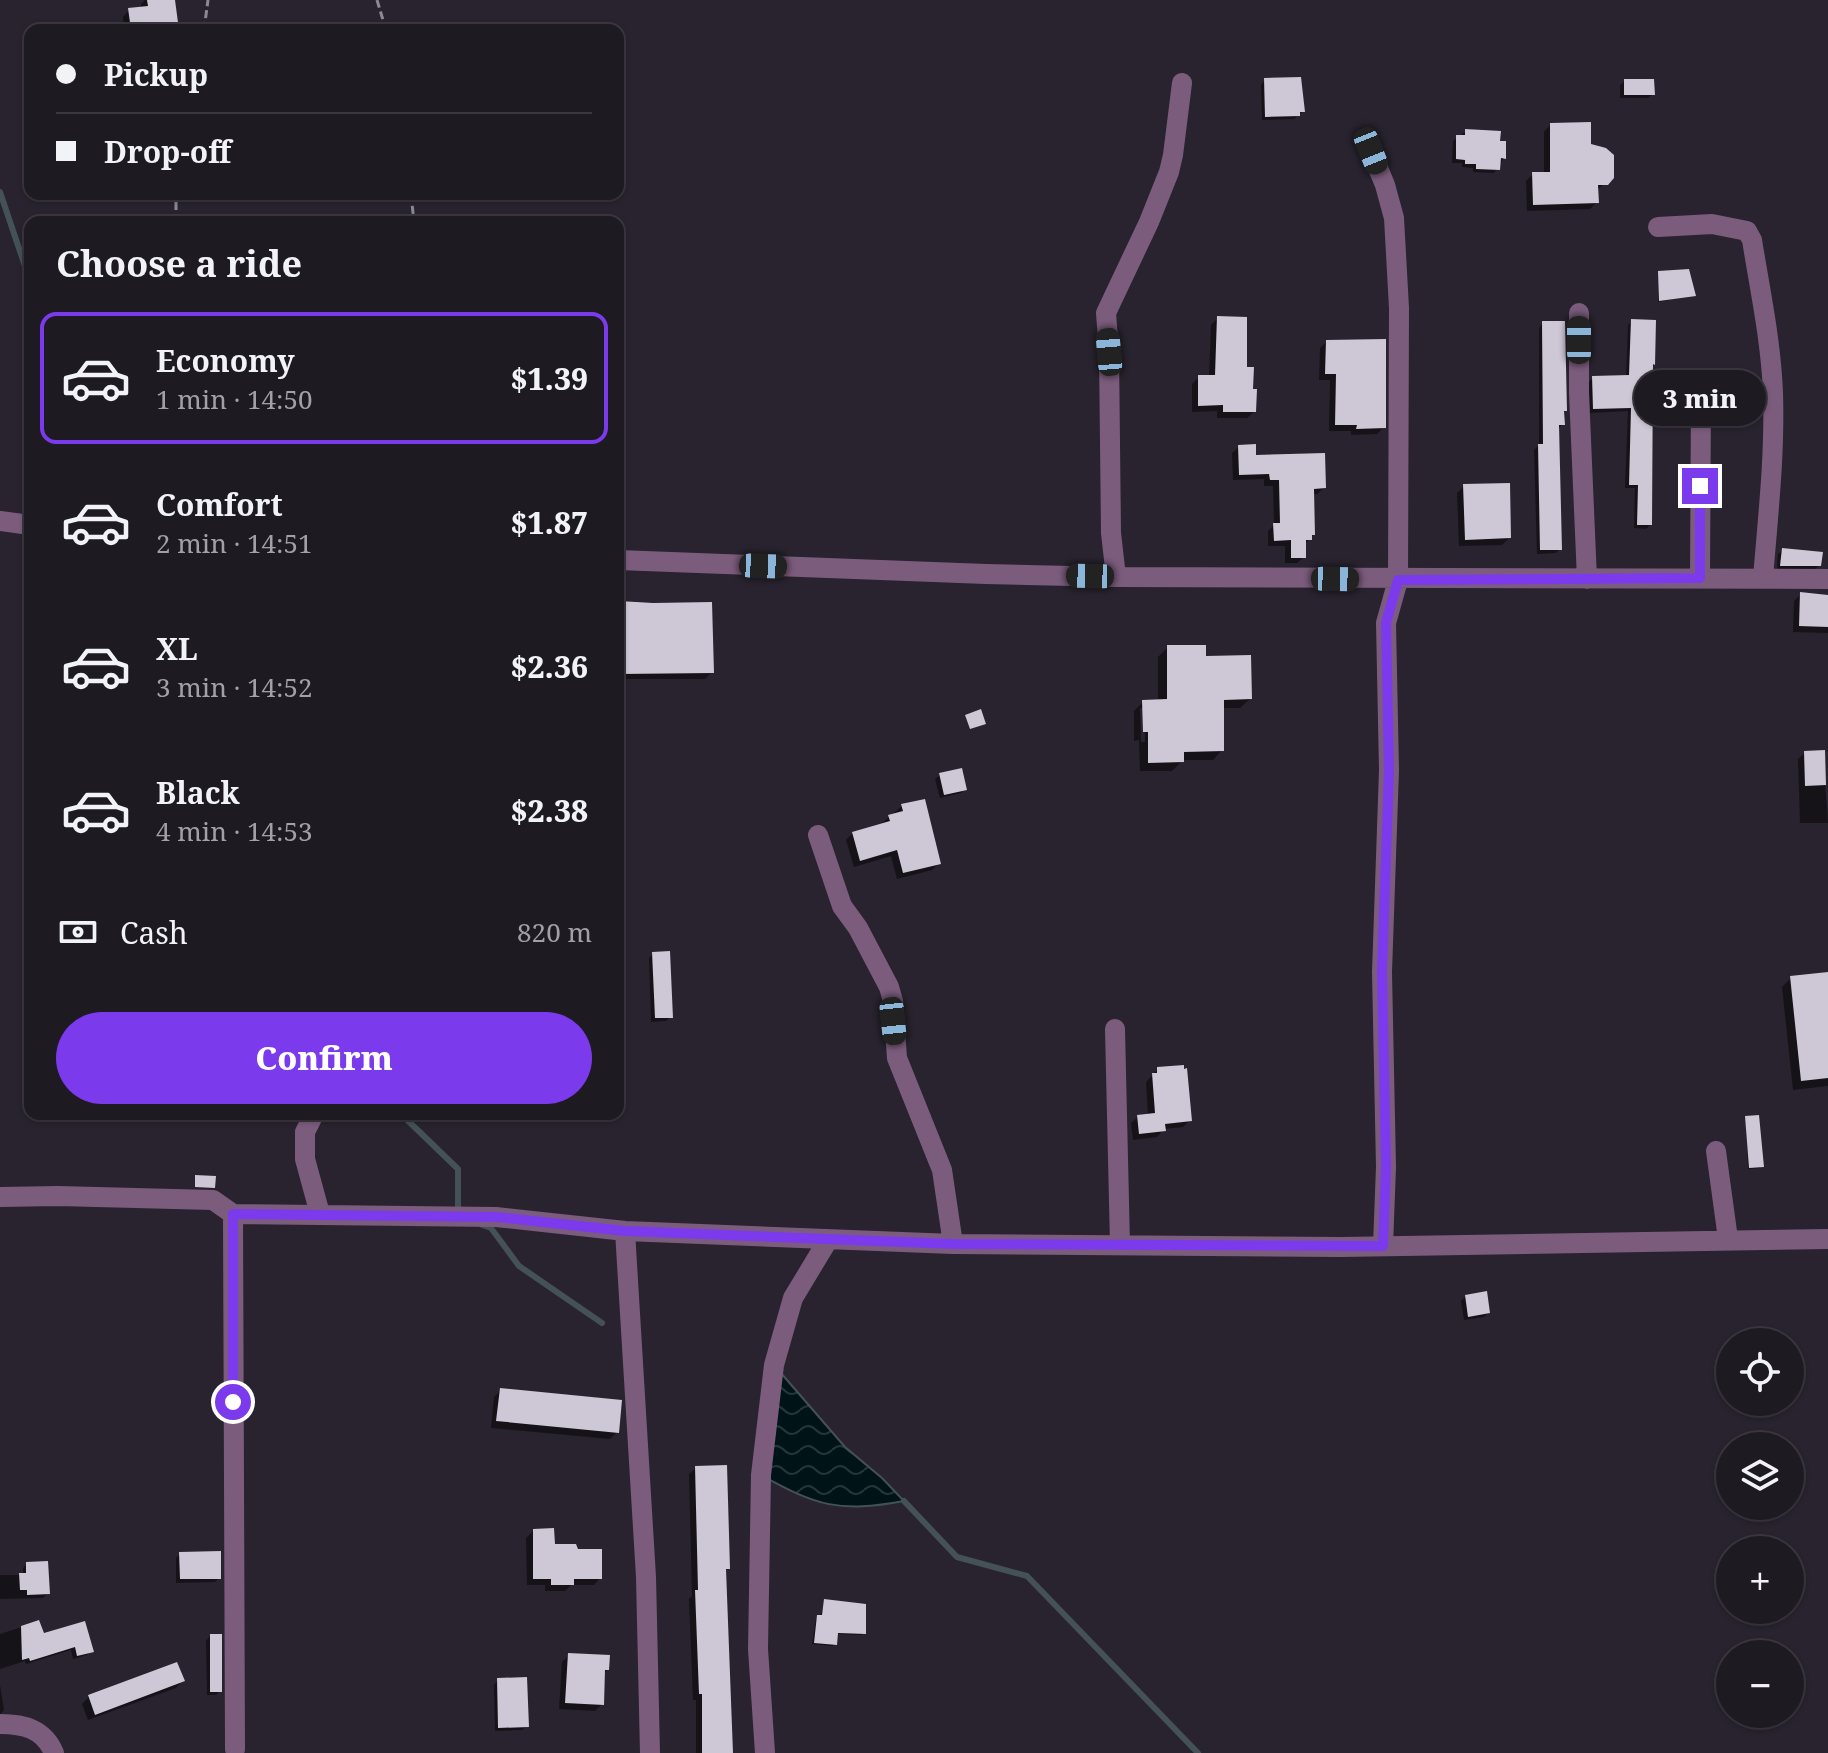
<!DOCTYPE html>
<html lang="en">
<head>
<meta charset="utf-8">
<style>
	body { margin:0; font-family:"Noto Serif",serif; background:#2b272f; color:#f1f3f6; height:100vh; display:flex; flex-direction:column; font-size:30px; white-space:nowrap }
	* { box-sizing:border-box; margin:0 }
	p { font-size:26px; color:#a1a1a5 }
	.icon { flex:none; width:44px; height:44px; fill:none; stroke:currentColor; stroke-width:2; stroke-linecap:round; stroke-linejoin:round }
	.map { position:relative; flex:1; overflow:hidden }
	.details { position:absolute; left:24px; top:216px; width:600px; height:904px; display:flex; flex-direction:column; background:#1e1a22; border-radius:16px; box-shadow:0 2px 6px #0004,0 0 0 2px #3c3840 }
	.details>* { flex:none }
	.guide { position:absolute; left:24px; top:24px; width:600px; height:176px; border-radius:16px; box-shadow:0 2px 6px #0004,0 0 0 2px #3c3840; display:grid; align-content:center; height:176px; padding:0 32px; background:#1e1a22 }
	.buttons { position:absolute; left:1716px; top:1328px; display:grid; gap:16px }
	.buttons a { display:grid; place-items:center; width:88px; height:88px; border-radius:50%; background:#1e1a22; box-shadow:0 2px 6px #0004,0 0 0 2px #3c3840; font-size:40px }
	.end { position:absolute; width:36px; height:36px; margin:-18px; border:10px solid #7c3aed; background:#fff; box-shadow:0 0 0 4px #fff }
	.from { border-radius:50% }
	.bubble { position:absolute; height:56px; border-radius:28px; background:#1e1a22; box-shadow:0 2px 6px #0004,0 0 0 2px #3c3840; font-size:26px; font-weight:800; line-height:56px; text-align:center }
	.car { position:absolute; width:24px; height:48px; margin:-24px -12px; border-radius:10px; box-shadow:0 0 6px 2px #0007; background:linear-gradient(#222 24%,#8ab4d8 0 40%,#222 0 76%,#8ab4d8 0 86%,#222 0) }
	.guide b { display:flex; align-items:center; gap:28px; height:76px; font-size:30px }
	.guide b+b { border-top:2px solid #3c3840 }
	.guide i { width:20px; height:20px; background:#f1f3f6 }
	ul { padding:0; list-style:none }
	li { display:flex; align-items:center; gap:24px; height:132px; margin:0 16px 12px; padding:0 16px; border:4px solid transparent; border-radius:16px }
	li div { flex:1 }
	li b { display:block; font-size:30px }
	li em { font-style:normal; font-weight:800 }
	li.current { border-color:#7c3aed }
	li>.icon { width:72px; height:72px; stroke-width:1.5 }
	h2 { padding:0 32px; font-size:36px; line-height:96px }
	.pay { display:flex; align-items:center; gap:20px; height:88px; padding:0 32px; font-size:30px }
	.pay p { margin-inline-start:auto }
	.primary-button { display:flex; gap:16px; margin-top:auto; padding:16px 32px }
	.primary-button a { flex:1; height:92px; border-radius:48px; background:#7c3aed; color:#fff; font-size:32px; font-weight:800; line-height:92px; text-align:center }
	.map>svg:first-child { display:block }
	.water { fill:url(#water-waves); stroke:#445156; stroke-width:2 }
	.shadow { fill:#0007; fill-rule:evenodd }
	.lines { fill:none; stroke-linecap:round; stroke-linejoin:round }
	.stream { stroke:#445156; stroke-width:6 }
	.building { fill:#cdc7d6 }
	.path { stroke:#8d8992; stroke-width:3; stroke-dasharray:8 4; stroke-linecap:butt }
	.minor { stroke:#7c5c7d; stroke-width:20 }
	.route { stroke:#7c3aed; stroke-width:10 }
</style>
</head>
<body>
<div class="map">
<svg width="1828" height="1753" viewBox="0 0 1828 1753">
	<defs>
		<pattern id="water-waves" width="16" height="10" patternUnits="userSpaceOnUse" patternTransform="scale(2)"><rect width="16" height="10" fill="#001417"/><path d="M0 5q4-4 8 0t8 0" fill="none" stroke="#253639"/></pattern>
	</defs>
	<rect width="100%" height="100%" fill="#28232e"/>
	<path class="water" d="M774 1365 845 1447 882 1478 904 1501C839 1513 817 1506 761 1475Z"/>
	<path class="shadow" d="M145 0H173L177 30H124L123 17 129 10 141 9V4Z
		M1265 80 1303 111 1294 119 1262 120 1261 85Z
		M1625 81 1653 94 1648 98H1620V85Z
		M1550 125 1589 146 1612 177 1596 191 1597 202 1590 209 1527 211 1526 181 1533 174H1544V132Z
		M1466 131 1498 143 1504 158 1494 173 1473 172V168L1462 167V163H1452L1453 141Z
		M1659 273 1694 295 1658 302Z
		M1218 318 1245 369 1254 412 1247 418H1217V411L1192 412V384L1199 377H1209L1211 325Z
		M1632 321 1651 366 1650 525 1646 529 1634 528 1635 488H1625L1628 411 1590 413 1589 382 1593 378 1626 377 1628 325Z
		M1543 323 1562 412 1563 424 1557 430 1560 549 1556 553 1537 554 1534 450 1539 445V328Z
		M1326 342 1384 427 1377 434 1351 435V431H1329L1330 380H1319L1320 348Z
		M1239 447 1254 457 1324 488 1317 494H1313V535L1304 545V557L1297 563H1285V546H1268V531L1274 525 1273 486H1264V479L1233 480 1232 453Z
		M1464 486 1509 538 1502 545 1459 546 1457 493Z
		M1783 550 1820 565 1815 569H1777L1778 554Z
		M1801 594 1828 595V633L1793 632 1794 601Z
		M710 604 712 672 705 679H618V605Z
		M1168 647 1204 658 1250 699 1240 708H1222V750L1213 760H1183L1172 771H1140L1139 740 1134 741V711L1143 702 1158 701V657ZM1140 708H1144L1145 742H1141Z
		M1823 752 1828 823H1800L1798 759 1805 753Z
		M940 775 965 789 961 793 940 798 935 779Z
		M902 806 939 863 932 870 897 879 891 856 854 867 846 840 853 833 882 823Z
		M653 954 670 1017 666 1021 651 1022 649 958Z
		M1828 974V1086L1793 1090 1782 987 1791 978Z
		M1158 1069 1190 1120 1183 1127 1164 1129 1157 1137 1133 1140 1131 1123 1138 1117 1148 1116 1146 1082Z
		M1746 1118 1761 1166 1760 1168 1748 1169Z
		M1466 1296 1488 1313 1484 1317 1464 1320 1461 1301Z
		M501 1390 617 1432 610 1439 491 1428 494 1397Z
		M696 1468 728 1568 724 1572 731 1753H696V1700H693L689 1599 692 1596 689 1474Z
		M533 1531 553 1546 600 1578 594 1585H571L565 1591H545V1585H527L526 1538Z
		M180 1554 219 1578 215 1582 176 1583V1558Z
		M27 1564 48 1593 43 1598 0 1599V1575H23V1568Z
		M825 1601 864 1633 861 1635 836 1634 833 1646 812 1644 816 1619 820 1617Z
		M38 1622 42 1635 91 1651 87 1655 73 1659 71 1650 26 1664 25 1661 0 1669V1634Z
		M210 1636 220 1691 216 1695H207L206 1641Z
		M569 1655 607 1670 603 1674 602 1704 595 1711 559 1709 562 1662Z
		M498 1680 527 1726 522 1730 495 1731 494 1685Z
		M182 1681 176 1688 88 1720 82 1704 89 1697Z
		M0 1685 4 1710 0 1715Z"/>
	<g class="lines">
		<path class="stream" d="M0 192 30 281
			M401 1114 458 1169V1215
			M482 1225 491 1228 519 1266 602 1323
			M904 1501 957 1557 1027 1576 1198 1753"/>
	</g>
	<path class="building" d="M147 0H175L179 30H131L128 8 148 6Z
		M1301 77 1305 112H1300V116L1265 117 1264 78Z
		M1624 79H1654L1655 95H1624Z
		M1591 122V144L1606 148 1614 155V178L1608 185H1598L1599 203 1533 205 1532 172H1550V123Z
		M1465 129 1501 131 1500 141H1506V159L1501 158 1500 170 1476 169V164H1465V160L1456 159V135H1465Z
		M1689 269 1696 296 1659 301 1658 271Z
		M1217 316 1247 317V367H1254L1253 389H1257L1256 412H1223V405L1198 406V375H1215Z
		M1631 319 1656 320 1655 365 1653 364 1652 525H1637L1638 485H1629L1631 408 1593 409 1592 376 1629 375Z
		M1542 321H1565L1567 411H1564L1565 425H1559L1562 550H1540L1538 444H1543Z
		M1386 339V428L1356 429 1357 425H1335L1336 374H1325L1326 340Z
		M1256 444V455L1325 453 1326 488 1314 489 1315 535H1312V540H1306V558H1291V540L1274 541 1273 523H1280L1279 480H1270L1269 474 1239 475 1238 445Z
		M1510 483 1511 538 1465 540 1463 484Z
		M1782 548 1823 552 1821 566H1780Z
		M1800 592 1828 595V627L1799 626Z
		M619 601 653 603 712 602 714 673 618 674Z
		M1167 645H1206V656L1251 655 1252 699 1224 700V751L1184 752V762L1148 763V732H1143L1142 700 1167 699Z
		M981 709 986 724 970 729 965 715Z
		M1825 750 1826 785 1805 786 1804 751Z
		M962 768 967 790 944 795 939 773Z
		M925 799 941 864 903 873 897 850 860 861 852 832 890 821 888 815 903 811 901 804Z
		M670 951 673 1018H655L652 952Z
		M1828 972V1078L1801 1081 1790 976Z
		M1184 1065V1069L1187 1068 1192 1121 1165 1124 1166 1131 1139 1134 1137 1115 1155 1113 1152 1073H1157V1067Z
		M1759 1115 1764 1167 1749 1168 1745 1116Z
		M195 1175 216 1176 215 1188 195 1187Z
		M1487 1291 1490 1313 1468 1317 1465 1295Z
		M500 1388 622 1400 619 1433 496 1421Z
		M727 1465 730 1569H726L733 1753H702V1694H699L695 1590H698L695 1466Z
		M554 1528 555 1544H576L578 1549H602V1579H574V1585H551V1579H533V1529Z
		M221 1551V1579H180L179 1552Z
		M48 1561 50 1594 27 1595V1590H20L19 1573H26V1562Z
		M824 1599 866 1604V1634L838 1633 837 1645 814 1643 817 1615H822Z
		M39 1620 44 1633 85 1621 94 1652 77 1656 75 1647 30 1661 29 1658 22 1660 21 1626Z
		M210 1634H222V1692H210Z
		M568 1653 610 1655 609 1670H605L604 1705 565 1703Z
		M177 1662 185 1681 95 1715 88 1695Z
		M527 1677 529 1727 498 1728 497 1678Z"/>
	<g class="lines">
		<path class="path" d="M377 0 386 30
			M204 30 208 0
			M411 194 414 222
			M176 222V194"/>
		<path class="minor" d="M1371 151 1385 185 1394 218 1399 308 1398 580 1386 623 1389 770 1382 972 1386 1167 1383 1246
			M1658 227 1712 224 1747 231 1752 240C1760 290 1771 341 1773 393 1775 455 1768 516 1763 578
			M1579 313V393L1587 579
			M0 521 30 525
			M618 560 986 574 1116 577 1828 579
			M1116 577 1111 533 1109 352 1106 313 1149 222 1169 172 1173 155 1182 83
			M1700 578 1701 393
			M818 835 842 906 858 928 889 987 893 1001 897 1058 942 1170 953 1244
			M1115 1029 1120 1245
			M314 1114 305 1132V1159L320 1214
			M1716 1151 1728 1239
			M0 1197 58 1196 213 1200 233 1214 496 1217 625 1231 953 1244 1341 1247 1828 1239
			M233 1214 235 1749
			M625 1231 646 1577 650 1753
			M0 1724C24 1724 44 1729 54 1753
			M765 1753 758 1649 761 1475 774 1365 793 1298 828 1240"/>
	</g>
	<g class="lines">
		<path class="route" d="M233 1402V1214L496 1217 625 1231 953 1244 1383 1246 1386 1167 1382 972 1389 770 1386 623 1398 580 1700 578V486"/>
	</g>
</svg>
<div class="buttons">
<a><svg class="icon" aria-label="locate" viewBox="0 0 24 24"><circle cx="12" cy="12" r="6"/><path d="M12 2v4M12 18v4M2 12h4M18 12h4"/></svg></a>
<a><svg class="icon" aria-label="layers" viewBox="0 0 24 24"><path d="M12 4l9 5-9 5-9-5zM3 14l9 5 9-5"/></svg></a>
<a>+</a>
<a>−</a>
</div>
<i class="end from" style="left:233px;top:1402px"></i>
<i class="end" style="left:1700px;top:486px"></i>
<div class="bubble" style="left:1634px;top:370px;width:132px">3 min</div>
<i class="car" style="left:1371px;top:151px;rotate:158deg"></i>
<i class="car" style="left:1579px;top:340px;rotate:0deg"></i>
<i class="car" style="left:1109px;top:352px;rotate:355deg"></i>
<i class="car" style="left:763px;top:566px;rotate:92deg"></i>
<i class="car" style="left:1090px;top:576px;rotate:271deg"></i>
<i class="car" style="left:1335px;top:579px;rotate:91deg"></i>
<i class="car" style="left:893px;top:1021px;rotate:174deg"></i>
<div class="guide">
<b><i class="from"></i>Pickup</b>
<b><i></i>Drop-off</b>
</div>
<section class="details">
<h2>Choose a ride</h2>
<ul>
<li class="current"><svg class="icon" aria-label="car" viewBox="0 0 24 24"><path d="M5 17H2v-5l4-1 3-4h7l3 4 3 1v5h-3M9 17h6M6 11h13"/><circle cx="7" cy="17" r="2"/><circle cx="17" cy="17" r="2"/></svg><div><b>Economy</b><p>1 min · 14:50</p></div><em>$1.39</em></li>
<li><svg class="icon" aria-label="car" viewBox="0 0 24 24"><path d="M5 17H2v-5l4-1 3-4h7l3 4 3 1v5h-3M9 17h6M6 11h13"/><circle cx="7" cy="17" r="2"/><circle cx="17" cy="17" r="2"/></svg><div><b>Comfort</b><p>2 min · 14:51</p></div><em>$1.87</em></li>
<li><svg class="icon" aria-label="car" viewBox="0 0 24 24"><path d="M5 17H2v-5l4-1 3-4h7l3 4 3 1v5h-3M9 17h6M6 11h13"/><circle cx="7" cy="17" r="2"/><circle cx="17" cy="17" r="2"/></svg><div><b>XL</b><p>3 min · 14:52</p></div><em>$2.36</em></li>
<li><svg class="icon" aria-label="car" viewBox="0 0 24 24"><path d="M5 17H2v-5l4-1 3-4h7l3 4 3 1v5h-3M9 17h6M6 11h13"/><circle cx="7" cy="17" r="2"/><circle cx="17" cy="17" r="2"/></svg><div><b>Black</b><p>4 min · 14:53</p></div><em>$2.38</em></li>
</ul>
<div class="pay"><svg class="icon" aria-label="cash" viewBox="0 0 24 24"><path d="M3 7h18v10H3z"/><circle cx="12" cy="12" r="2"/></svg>Cash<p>820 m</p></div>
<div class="primary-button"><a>Confirm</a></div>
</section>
</div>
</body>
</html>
